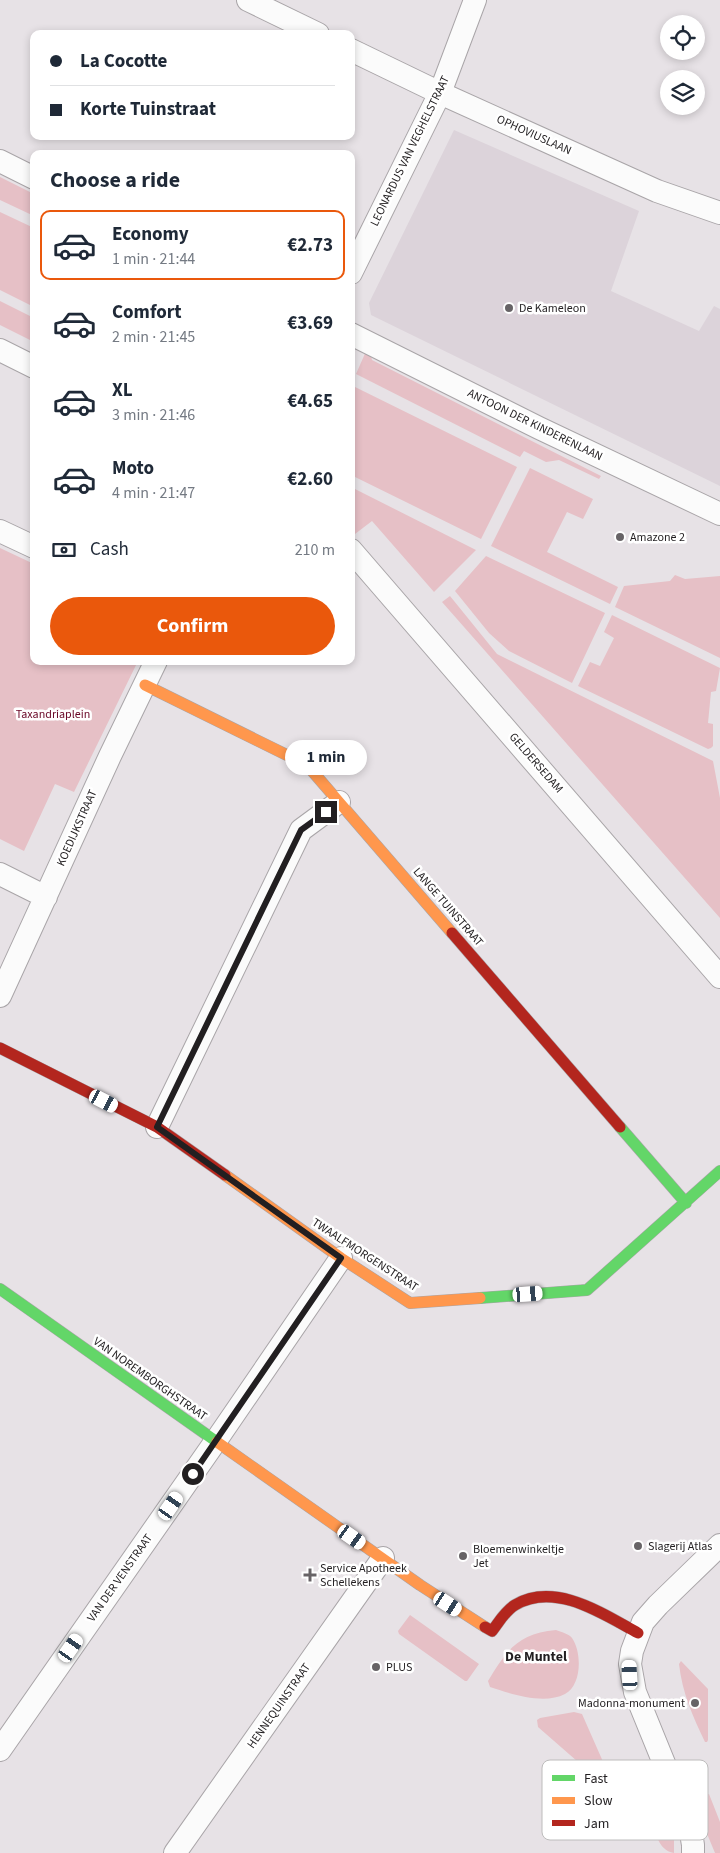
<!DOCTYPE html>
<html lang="en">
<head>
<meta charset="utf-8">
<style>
	body { margin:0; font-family:"Source Sans 3",sans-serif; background:#f6f6f7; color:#1f2937; height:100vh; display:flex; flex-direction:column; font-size:19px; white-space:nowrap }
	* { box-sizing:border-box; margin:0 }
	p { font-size:16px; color:#747a83 }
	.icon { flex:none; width:28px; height:28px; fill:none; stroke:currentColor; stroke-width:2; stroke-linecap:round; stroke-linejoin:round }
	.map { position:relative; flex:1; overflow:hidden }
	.panel { position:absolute; left:30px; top:150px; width:325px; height:515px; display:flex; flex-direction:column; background:#fff; border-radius:10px; box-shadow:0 2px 8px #0003 }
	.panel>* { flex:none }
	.banner { position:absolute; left:30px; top:30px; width:325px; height:110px; border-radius:10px; box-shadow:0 2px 8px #0003; display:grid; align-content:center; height:110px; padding:0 20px; background:#fff }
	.fabs { position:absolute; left:660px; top:15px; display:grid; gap:10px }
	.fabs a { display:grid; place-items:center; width:45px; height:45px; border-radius:50%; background:#fff; box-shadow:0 2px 8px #0003; font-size:25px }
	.end { position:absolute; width:22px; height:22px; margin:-11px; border:6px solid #221f21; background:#fff; box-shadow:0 0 0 2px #fff }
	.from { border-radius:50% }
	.bubble { position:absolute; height:35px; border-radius:18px; background:#fff; box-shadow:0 2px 8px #0003; font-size:16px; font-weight:700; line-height:35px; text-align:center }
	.car { position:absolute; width:15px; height:30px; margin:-15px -8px; border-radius:6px; box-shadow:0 0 4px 1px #0007; background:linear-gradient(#fff 24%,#345 0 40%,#fff 0 76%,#345 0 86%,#fff 0) }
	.banner b { display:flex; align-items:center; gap:18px; height:48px; font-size:19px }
	.banner b+b { border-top:1px solid #e0e1e3 }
	.banner i { width:12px; height:12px; background:#1f2937 }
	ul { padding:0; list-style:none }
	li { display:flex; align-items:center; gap:15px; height:70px; margin:0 10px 8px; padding:0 10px; border:2px solid transparent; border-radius:10px }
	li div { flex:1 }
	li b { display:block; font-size:19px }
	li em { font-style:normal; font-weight:700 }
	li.selected { border-color:#ea580c }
	li>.icon { width:45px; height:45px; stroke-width:1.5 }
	h2 { padding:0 20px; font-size:22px; line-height:60px }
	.pay { display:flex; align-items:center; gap:12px; height:55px; padding:0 20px; font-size:19px }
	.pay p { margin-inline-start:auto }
	.cta { display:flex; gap:10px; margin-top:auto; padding:10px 20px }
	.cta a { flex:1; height:58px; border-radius:30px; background:#ea580c; color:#fff; font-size:20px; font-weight:700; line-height:58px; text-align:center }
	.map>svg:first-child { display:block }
	.built { fill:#dcd3da }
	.green { fill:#e6c0c6 }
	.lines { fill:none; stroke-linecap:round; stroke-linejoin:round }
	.street-casing { stroke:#a9a5a8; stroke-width:24 }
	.fast-casing { stroke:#a9a5a8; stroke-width:12 }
	.slow-casing { stroke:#a9a5a8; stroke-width:12 }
	.jam-casing { stroke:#a9a5a8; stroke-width:12 }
	.street { stroke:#fbfbfb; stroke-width:22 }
	.fast { stroke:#63d668; stroke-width:11 }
	.slow { stroke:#ff974d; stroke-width:11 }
	.jam { stroke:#b3261e; stroke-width:11 }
	.route { stroke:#221f21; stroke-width:6 }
	.poi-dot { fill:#676366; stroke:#fff; stroke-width:2 }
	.labels { text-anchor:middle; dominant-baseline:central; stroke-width:5; stroke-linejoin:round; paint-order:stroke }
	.street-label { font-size:12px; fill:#221f21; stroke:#fff }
	.poi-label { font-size:12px; fill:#221f21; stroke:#fff; text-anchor:start }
	.park-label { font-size:12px; fill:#680525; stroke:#fff }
	.neighbourhood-label { font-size:14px; font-weight:bold; fill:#221f21; stroke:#fff }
	.key { fill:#fff; stroke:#bdbcbc; stroke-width:1 }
	.key-label { font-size:14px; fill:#221f21 }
</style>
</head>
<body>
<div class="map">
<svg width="720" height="1853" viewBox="0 0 720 1853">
	<rect width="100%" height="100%" fill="#e7e2e6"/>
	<path class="built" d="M454 130 639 211 611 291 699 331 714 306 720 309V486L371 315 369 303Z"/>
	<path class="green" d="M0 177 34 194V216L0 200Z
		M0 212 34 228V307L0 290Z
		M0 301 34 318V342L0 325Z
		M367 349 370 351 372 360 601 476 599 479 559 460 546 462 524 451 520 457 356 374Z
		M351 385 517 467 481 539 351 475Z
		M530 468 593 499 583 519 567 512 547 552 618 587 610 604 491 546Z
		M351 487 476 550 434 592 372 521 355 534 351 530Z
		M0 548 34 564V661H138L74 792 55 784 24 851 0 839Z
		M486 556 605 613 572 683 509 651 489 633 455 591Z
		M675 575 685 579 720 576V658L615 607 624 586 670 581Z
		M450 596 497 654 713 761 720 798V918L442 602Z
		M612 615 720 668 716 691 711 692 708 723 713 724V746L711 748 708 749 578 686 590 662 600 666 614 638 604 632Z
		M410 1615 479 1664 467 1681H465L399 1634 398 1631Z
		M556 1630C561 1632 569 1634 572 1638 582 1652 582 1685 565 1694 544 1705 511 1694 490 1687L488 1681C506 1651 518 1633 556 1630Z
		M681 1661 708 1689V1740L707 1742H705C693 1717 682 1692 679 1664Z
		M574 1712 582 1714 608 1773 609 1778 601 1782 538 1727 537 1720 540 1718Z
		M709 1794 720 1822V1853H715L693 1800Z
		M667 1810 674 1834V1853C657 1850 656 1831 651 1817Z"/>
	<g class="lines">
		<g class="street-casing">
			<path id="street" d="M248 0 318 34
				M351 50 440 93 657 191 720 213
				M0 161 34 178
				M351 273 440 93 475 0
				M351 334 539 428 720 514
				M0 350 34 367
				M0 531 34 547
				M351 550 720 977
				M0 874 46 897
				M0 996 110 756 156 661
				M157 1127 301 830 339 802
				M0 1750 215 1442 341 1258
				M175 1853 383 1558
				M693 1853V1845L690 1827 635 1692 630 1664 632 1651 643 1622 658 1605 720 1545"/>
		</g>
		<g class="fast-casing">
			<path id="fast" d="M620 1127 686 1203
				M0 1289 217 1442
				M480 1298 587 1290 720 1171"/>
		</g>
		<g class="slow-casing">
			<path id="slow" d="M145 685 307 765 452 933
				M225 1175 341 1258 410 1303 480 1298
				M217 1442 420 1585 485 1627"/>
		</g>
		<g class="jam-casing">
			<path id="jam" d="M452 933 620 1127
				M0 1048 157 1127 225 1175
				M485 1627 492 1631C499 1622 505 1611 515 1605 555 1581 603 1614 638 1633"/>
		</g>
		<use href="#street" class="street"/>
		<use href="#fast" class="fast"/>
		<use href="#slow" class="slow"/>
		<use href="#jam" class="jam"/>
	</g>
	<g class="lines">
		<path class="route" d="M193 1474 341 1258 157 1127 301 830 326 812"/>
	</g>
	<g class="poi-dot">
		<circle cx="509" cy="308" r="5"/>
		<circle cx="620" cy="537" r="5"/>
		<circle cx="638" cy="1546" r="5"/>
		<circle cx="463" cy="1556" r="5"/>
		<path d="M307.5 1567.5h5v5h5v5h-5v5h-5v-5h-5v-5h5z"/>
		<circle cx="376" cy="1667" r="5"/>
		<circle cx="695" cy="1703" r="5"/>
	</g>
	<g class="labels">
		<g class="street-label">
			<text transform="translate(534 135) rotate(24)">OPHOVIUSLAAN</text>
			<text transform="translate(410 151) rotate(-64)">LEONARDUS VAN VEGHELSTRAAT</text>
			<text transform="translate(535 425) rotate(26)">ANTOON DER KINDERENLAAN</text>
			<text transform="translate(536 763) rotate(49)">GELDERSEDAM</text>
			<text transform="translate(77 828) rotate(-66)">KOEDIJKSTRAAT</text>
			<text transform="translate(448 907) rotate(49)">LANGE TUINSTRAAT</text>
			<text transform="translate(365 1255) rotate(33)">TWAALFMORGENSTRAAT</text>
			<text transform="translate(150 1379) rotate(35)">VAN NOREMBORGHSTRAAT</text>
			<text transform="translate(120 1578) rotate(-55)">VAN DER VENSTRAAT</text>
			<text transform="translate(279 1706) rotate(-55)">HENNEQUINSTRAAT</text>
		</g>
		<g class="poi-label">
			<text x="519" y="308">De Kameleon</text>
			<text x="630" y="537">Amazone 2</text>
			<text x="648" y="1546">Slagerij Atlas</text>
			<text x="473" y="1549">Bloemenwinkeltje<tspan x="473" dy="14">Jet</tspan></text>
			<text x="320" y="1568">Service Apotheek<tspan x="320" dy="14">Schellekens</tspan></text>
			<text x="386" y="1667">PLUS</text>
			<text x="685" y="1703" text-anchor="end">Madonna-monument</text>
		</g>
		<g class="park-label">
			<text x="53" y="714">Taxandriaplein</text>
		</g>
		<g class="neighbourhood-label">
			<text x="536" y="1657">De Muntel</text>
		</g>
	</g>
	<rect x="542" y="1760" width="166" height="80" rx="8" class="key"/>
	<rect x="552" y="1775" width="23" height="6" fill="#63d668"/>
	<rect x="552" y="1797" width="23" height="7" fill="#ff974d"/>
	<rect x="552" y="1820" width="23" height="6" fill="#b3261e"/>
	<g class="key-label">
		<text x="584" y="1783">Fast</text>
		<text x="584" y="1805">Slow</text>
		<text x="584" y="1828">Jam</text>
	</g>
</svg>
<div class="fabs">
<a><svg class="icon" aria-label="locate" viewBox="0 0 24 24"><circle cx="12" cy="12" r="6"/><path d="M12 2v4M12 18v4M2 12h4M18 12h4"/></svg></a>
<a><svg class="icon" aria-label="layers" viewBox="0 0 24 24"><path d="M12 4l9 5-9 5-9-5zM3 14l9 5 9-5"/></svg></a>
</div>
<i class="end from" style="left:193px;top:1474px"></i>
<i class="end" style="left:326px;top:812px"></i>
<div class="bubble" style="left:285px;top:740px;width:82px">1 min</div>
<i class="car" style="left:104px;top:1101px;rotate:117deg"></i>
<i class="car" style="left:528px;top:1294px;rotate:86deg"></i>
<i class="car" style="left:171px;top:1506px;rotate:35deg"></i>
<i class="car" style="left:352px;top:1537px;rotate:125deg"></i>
<i class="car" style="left:448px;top:1604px;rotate:123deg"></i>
<i class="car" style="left:71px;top:1648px;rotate:35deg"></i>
<i class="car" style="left:630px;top:1675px;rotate:357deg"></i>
<div class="banner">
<b><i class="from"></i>La Cocotte</b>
<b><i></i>Korte Tuinstraat</b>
</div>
<section class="panel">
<h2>Choose a ride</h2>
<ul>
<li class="selected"><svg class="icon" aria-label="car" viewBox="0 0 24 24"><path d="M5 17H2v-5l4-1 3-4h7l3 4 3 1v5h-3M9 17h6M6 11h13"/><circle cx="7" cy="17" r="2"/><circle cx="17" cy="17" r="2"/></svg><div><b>Economy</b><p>1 min · 21:44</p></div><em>€2.73</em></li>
<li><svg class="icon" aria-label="car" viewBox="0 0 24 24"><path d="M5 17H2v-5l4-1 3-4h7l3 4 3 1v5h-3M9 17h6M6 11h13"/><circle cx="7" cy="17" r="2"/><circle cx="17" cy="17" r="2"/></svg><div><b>Comfort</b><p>2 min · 21:45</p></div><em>€3.69</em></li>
<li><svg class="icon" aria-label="car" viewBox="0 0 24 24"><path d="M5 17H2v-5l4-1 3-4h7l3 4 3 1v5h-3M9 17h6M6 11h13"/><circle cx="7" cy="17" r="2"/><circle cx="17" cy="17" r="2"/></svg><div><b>XL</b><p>3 min · 21:46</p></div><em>€4.65</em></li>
<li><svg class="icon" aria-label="car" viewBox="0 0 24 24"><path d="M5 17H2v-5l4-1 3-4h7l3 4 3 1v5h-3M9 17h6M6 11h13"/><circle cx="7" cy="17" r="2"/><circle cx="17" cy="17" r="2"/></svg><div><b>Moto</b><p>4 min · 21:47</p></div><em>€2.60</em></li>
</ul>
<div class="pay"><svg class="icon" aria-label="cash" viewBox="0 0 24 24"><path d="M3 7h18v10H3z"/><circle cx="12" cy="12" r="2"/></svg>Cash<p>210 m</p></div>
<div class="cta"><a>Confirm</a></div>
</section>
</div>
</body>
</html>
